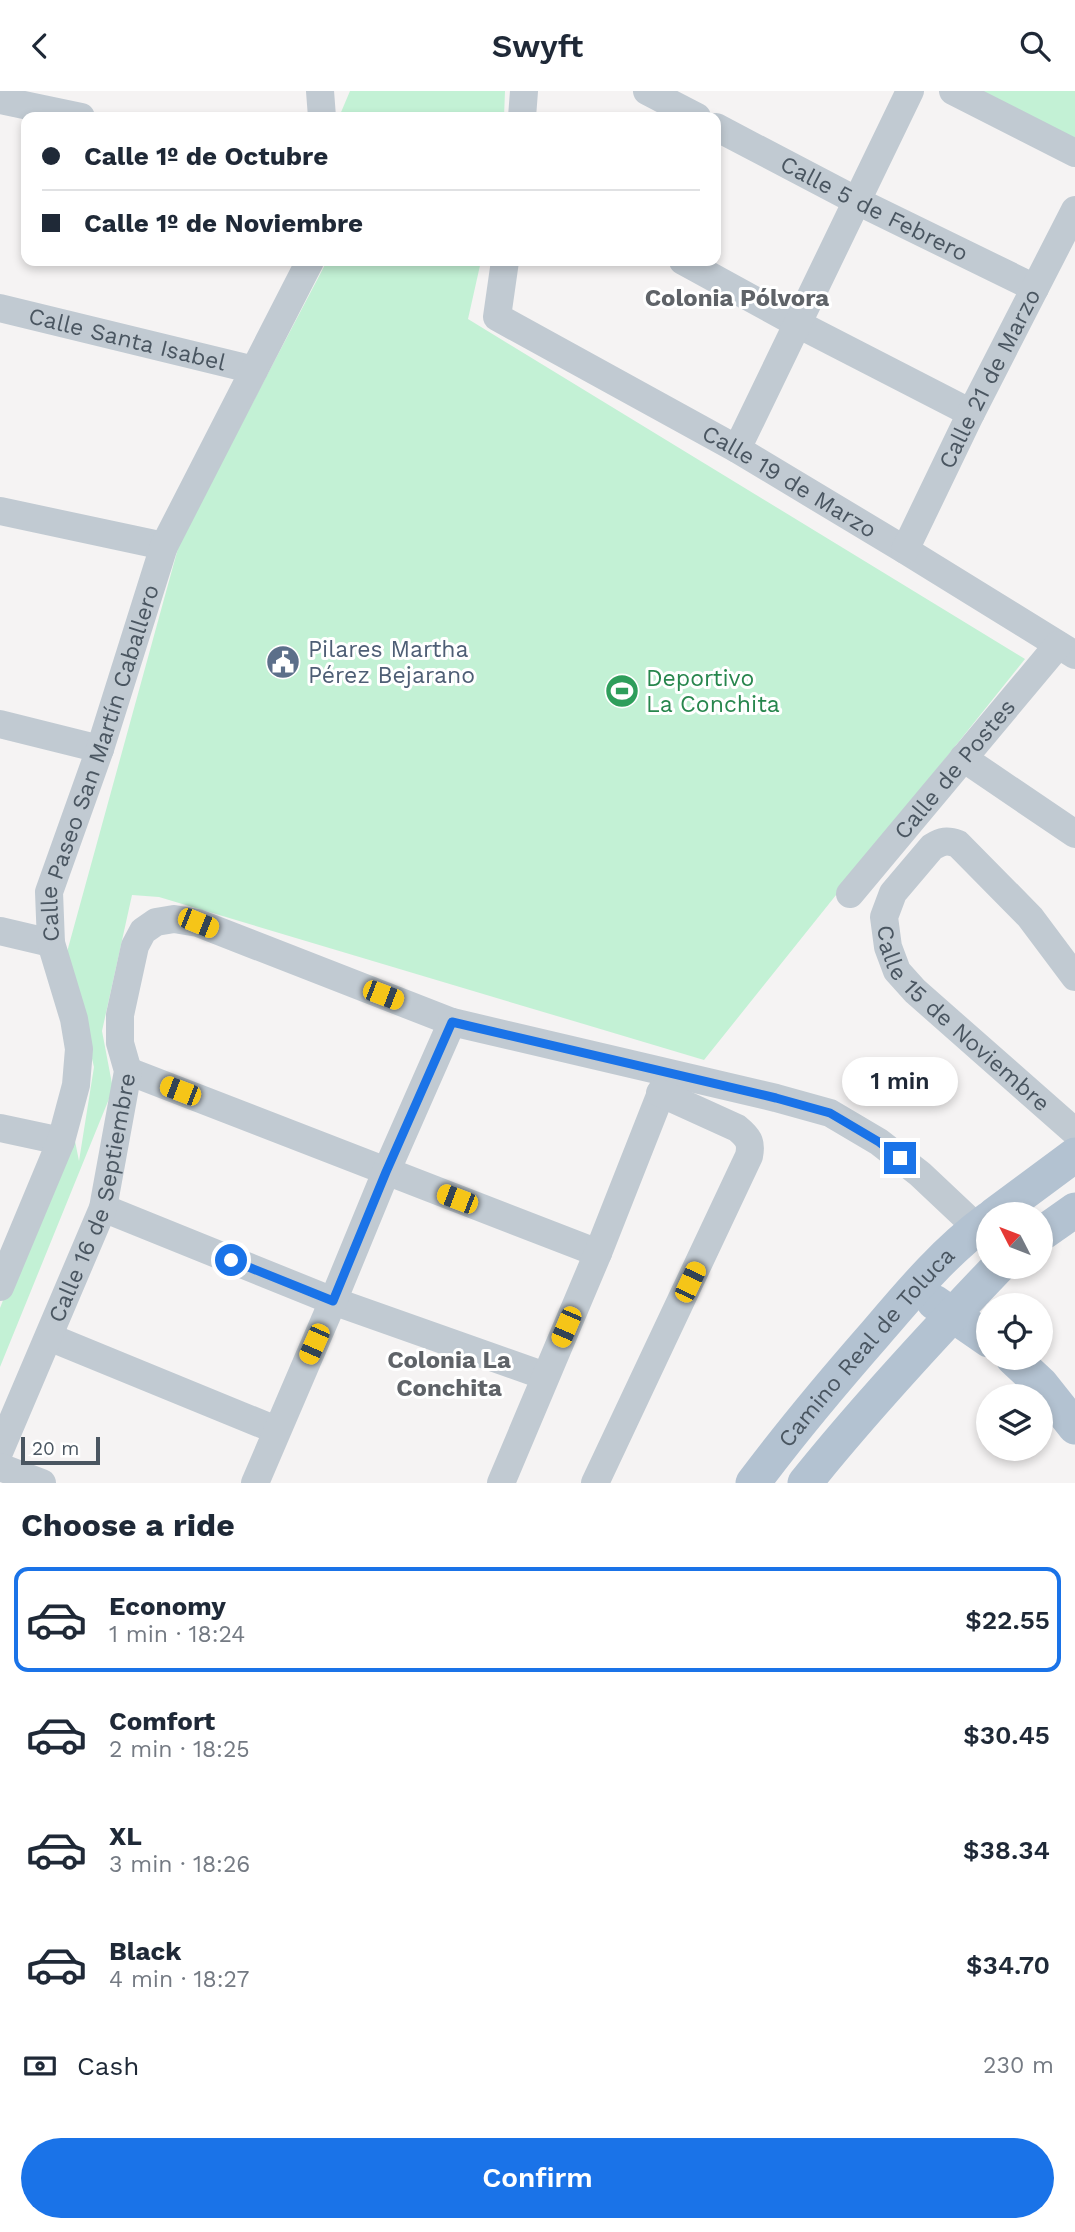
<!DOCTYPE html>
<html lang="en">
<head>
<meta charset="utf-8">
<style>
	body { margin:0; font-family:"Work Sans",sans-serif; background:#f2f2f3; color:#1f2937; height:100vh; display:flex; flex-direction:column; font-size:26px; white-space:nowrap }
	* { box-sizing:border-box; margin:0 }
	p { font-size:23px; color:#747a83 }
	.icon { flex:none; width:38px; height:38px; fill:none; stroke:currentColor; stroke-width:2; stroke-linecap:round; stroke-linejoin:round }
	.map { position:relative; height:1392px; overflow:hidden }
	.drawer { display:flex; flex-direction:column; background:#fff; flex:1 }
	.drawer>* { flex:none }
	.guide { position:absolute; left:21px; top:21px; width:700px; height:154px; border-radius:14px; box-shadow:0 4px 10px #0003; display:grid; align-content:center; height:154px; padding:0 21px; background:#fff }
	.needle { width:46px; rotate:312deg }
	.buttons { position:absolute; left:976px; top:1111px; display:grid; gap:14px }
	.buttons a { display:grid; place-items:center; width:77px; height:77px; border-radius:50%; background:#fff; box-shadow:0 4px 10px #0003; font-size:35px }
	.scale { position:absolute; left:21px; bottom:18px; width:79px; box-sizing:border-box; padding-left:7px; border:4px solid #4a5661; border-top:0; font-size:19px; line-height:24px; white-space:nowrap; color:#4a5661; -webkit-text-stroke:5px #fff; paint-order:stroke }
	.end { position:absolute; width:32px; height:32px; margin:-16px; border:9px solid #1a73e8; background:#fff; box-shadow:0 0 0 4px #fff }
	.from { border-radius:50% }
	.bubble { position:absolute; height:49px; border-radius:24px; background:#fff; box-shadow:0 4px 10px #0003; font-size:23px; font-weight:600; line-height:49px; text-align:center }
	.car { position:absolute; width:21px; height:42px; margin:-21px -10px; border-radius:9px; box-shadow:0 0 5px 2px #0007; background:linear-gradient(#f5c518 24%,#345 0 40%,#f5c518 0 76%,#345 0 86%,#f5c518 0) }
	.guide b { display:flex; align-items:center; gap:24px; height:66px; font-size:26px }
	.guide b+b { border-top:2px solid #e0e1e3 }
	.guide i { width:18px; height:18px; background:#1f2937 }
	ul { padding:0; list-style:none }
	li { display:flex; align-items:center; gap:21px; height:105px; margin:0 14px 10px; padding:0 7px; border:4px solid transparent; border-radius:14px }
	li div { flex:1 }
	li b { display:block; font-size:26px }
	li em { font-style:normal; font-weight:600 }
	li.current { border-color:#1a73e8 }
	li>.icon { width:63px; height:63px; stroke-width:1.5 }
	h2 { padding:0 21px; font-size:32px; line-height:84px }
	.pay { display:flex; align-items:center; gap:18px; height:77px; padding:0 21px; font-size:26px }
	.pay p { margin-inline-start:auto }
	.cta { display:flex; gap:14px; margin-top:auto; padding:14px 21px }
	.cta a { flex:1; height:80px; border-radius:42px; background:#1a73e8; color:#fff; font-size:28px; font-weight:600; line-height:80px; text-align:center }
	header { display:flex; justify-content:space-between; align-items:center; height:91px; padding:0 21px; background:#fff; font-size:32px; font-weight:600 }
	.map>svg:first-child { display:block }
	.green { fill:#c3f1d5 }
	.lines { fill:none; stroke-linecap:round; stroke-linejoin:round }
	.minor { stroke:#c1cad2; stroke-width:28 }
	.major { stroke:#b3c2d1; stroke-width:35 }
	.route { stroke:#1a73e8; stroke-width:9 }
	.labels { text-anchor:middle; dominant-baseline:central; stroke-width:6; stroke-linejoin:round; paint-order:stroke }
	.street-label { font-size:23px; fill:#4a5661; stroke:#fff }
	.service-label { font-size:23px; fill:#4e5e75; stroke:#fff; text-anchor:start }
	.leisure-label { font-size:23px; fill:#27864d; stroke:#fff; text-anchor:start }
	.neighbourhood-label { font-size:24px; font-weight:bold; fill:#5f6368; stroke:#fff }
</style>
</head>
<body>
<header><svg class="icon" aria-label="back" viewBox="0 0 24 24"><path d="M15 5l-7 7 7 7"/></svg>Swyft<svg class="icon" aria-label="search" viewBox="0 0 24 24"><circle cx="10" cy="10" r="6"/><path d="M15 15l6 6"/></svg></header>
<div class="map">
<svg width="1075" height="1392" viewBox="0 0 1075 1392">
	<rect width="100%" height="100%" fill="#f5f3f3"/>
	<path class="green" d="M350 0H505L504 26H339Z
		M978 0H1075V51Z
		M327 170H481L468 228 1025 568 704 969 159 806 132 804 102 940 113 998 0 1276V1217L72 1035 79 1070 94 976 67 861 180 450Z"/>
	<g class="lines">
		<g class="minor">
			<path d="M320 0 322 26"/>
			<path d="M647 0 697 26"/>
			<path d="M953 0 1075 62"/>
			<path d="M0 9 81 26"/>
			<path d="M522 26 524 0"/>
			<path id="s1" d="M716 36 857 110 1035 197"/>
			<path id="s2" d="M505 170 497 226 737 358 905 459 1075 564"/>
			<path d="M683 170 798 233 971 322"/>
			<path id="s3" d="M0 217 254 279"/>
			<path d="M737 358 910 0"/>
			<path d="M0 420 164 455"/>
			<path id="s4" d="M905 459 971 322 1075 119"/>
			<path d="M0 633 100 658"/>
			<path d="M963 667 1075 743"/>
			<path id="s5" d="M850 803 1058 554"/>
			<path d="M0 840 51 852"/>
			<path id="s6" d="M1075 886 1030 826 958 753C947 749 942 750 932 756L893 802 884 826 888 856 897 880 915 900 1075 1041"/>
			<path d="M128 980 598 1162"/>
			<path d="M0 1037 61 1050"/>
			<path d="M103 1117 333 1210 545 1285"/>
			<path id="s7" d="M0 1196 61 1050 76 994 79 958 74 928 51 852 49 801 100 658 164 455 310 170"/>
			<path d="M49 1246 276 1339"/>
			<path id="s8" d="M0 1359 103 1117 128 980 120 952V924L135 855 143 840 156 831 174 828 198 832 452 931 776 1007 830 1022 879 1051 920 1083 989 1148"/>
			<path d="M0 1376 42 1392"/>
			<path d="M255 1392 333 1210 386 1081 452 931"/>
			<path d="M501 1392 598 1162 667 987"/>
			<path d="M595 1392 749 1065C752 1051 748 1046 737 1037L660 1002"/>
		</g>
		<g class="major">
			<path d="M994 1124 1075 1064"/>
			<path d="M1041 1143 1075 1119"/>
			<path d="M934 1211 989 1249"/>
			<path d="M1013 1267 1041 1293 1075 1336"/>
			<path id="s9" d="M753 1392C792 1340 833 1291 876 1242 910 1202 946 1159 989 1128"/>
			<path d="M805 1392C865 1317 932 1245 998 1176"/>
		</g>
	</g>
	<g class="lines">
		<path class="route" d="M231 1169 333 1210 386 1081 452 931 776 1007 830 1022 879 1051 900 1067"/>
	</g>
	<defs>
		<g id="civic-disc" transform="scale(1.75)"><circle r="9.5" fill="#5c6f8a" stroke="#fff"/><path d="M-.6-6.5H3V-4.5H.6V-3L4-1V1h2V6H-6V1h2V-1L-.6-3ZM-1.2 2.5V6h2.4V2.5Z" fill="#fff"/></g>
		<g id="stadium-disc" transform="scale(1.75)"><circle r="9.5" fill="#2e9e5b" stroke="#fff"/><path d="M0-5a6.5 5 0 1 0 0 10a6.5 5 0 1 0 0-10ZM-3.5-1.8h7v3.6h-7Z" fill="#fff"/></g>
	</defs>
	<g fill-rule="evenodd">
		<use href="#civic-disc" x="283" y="571"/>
		<use href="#stadium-disc" x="622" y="600"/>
	</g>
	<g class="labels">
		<g class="street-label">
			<text stroke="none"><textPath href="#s1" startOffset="178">Calle 5 de Febrero</textPath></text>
			<text stroke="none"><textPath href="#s3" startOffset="131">Calle Santa Isabel</textPath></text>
			<text stroke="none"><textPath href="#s4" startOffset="191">Calle 21 de Marzo</textPath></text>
			<text stroke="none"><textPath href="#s2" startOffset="392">Calle 19 de Marzo</textPath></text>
			<text stroke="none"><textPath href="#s7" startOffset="550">Calle Paseo San Martín Caballero</textPath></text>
			<text stroke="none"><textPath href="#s5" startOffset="163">Calle de Postes</textPath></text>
			<text stroke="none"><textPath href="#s6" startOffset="424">Calle 15 de Noviembre</textPath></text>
			<text stroke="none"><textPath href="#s8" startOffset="270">Calle 16 de Septiembre</textPath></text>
			<text stroke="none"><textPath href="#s9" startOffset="177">Camino Real de Toluca</textPath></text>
		</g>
		<g class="service-label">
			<text x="308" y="558">Pilares Martha<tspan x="308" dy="26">Pérez Bejarano</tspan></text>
		</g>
		<g class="leisure-label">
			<text x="646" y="587">Deportivo<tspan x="646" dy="26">La Conchita</tspan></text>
		</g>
		<g class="neighbourhood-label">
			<text x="737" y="207">Colonia Pólvora</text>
			<text x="449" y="1269">Colonia La<tspan x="449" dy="28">Conchita</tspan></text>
		</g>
	</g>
</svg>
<div class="buttons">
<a><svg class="needle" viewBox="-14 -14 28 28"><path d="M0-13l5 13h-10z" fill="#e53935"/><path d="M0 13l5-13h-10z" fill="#747a83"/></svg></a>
<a><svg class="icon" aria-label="locate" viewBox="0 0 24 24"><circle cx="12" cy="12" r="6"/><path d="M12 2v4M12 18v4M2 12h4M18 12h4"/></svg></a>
<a><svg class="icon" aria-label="layers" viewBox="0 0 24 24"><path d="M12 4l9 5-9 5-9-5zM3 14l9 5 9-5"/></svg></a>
</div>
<div class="scale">20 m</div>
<i class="end from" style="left:231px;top:1169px"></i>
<i class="end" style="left:900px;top:1067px"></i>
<div class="bubble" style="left:842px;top:966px;width:116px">1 min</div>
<i class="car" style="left:198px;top:832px;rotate:112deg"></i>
<i class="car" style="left:383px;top:904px;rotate:111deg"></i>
<i class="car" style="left:180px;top:1000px;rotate:291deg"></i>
<i class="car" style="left:457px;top:1108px;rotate:291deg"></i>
<i class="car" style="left:690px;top:1191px;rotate:25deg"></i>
<i class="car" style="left:566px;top:1236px;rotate:203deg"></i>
<i class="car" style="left:314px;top:1253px;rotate:204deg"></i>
<div class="guide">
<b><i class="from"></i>Calle 1º de Octubre</b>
<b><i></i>Calle 1º de Noviembre</b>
</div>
</div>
<section class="drawer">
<h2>Choose a ride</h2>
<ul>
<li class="current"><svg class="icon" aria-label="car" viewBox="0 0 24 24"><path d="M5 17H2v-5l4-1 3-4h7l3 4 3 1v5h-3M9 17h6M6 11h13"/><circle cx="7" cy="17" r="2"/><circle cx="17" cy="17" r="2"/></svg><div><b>Economy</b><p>1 min · 18:24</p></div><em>$22.55</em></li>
<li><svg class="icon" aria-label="car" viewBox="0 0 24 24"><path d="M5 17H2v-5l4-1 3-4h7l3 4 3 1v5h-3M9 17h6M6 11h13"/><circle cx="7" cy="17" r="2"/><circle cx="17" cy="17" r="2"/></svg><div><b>Comfort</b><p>2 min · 18:25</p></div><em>$30.45</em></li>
<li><svg class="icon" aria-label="car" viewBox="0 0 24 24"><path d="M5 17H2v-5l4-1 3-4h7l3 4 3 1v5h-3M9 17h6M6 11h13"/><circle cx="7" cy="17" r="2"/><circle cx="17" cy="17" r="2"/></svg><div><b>XL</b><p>3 min · 18:26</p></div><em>$38.34</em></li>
<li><svg class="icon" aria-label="car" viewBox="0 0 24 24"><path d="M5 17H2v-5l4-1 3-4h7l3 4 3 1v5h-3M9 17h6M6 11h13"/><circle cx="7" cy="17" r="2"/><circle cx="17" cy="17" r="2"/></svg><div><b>Black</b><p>4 min · 18:27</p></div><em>$34.70</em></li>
</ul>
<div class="pay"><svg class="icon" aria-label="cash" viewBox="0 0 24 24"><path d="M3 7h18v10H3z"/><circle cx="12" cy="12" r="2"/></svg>Cash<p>230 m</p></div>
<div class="cta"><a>Confirm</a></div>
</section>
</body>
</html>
